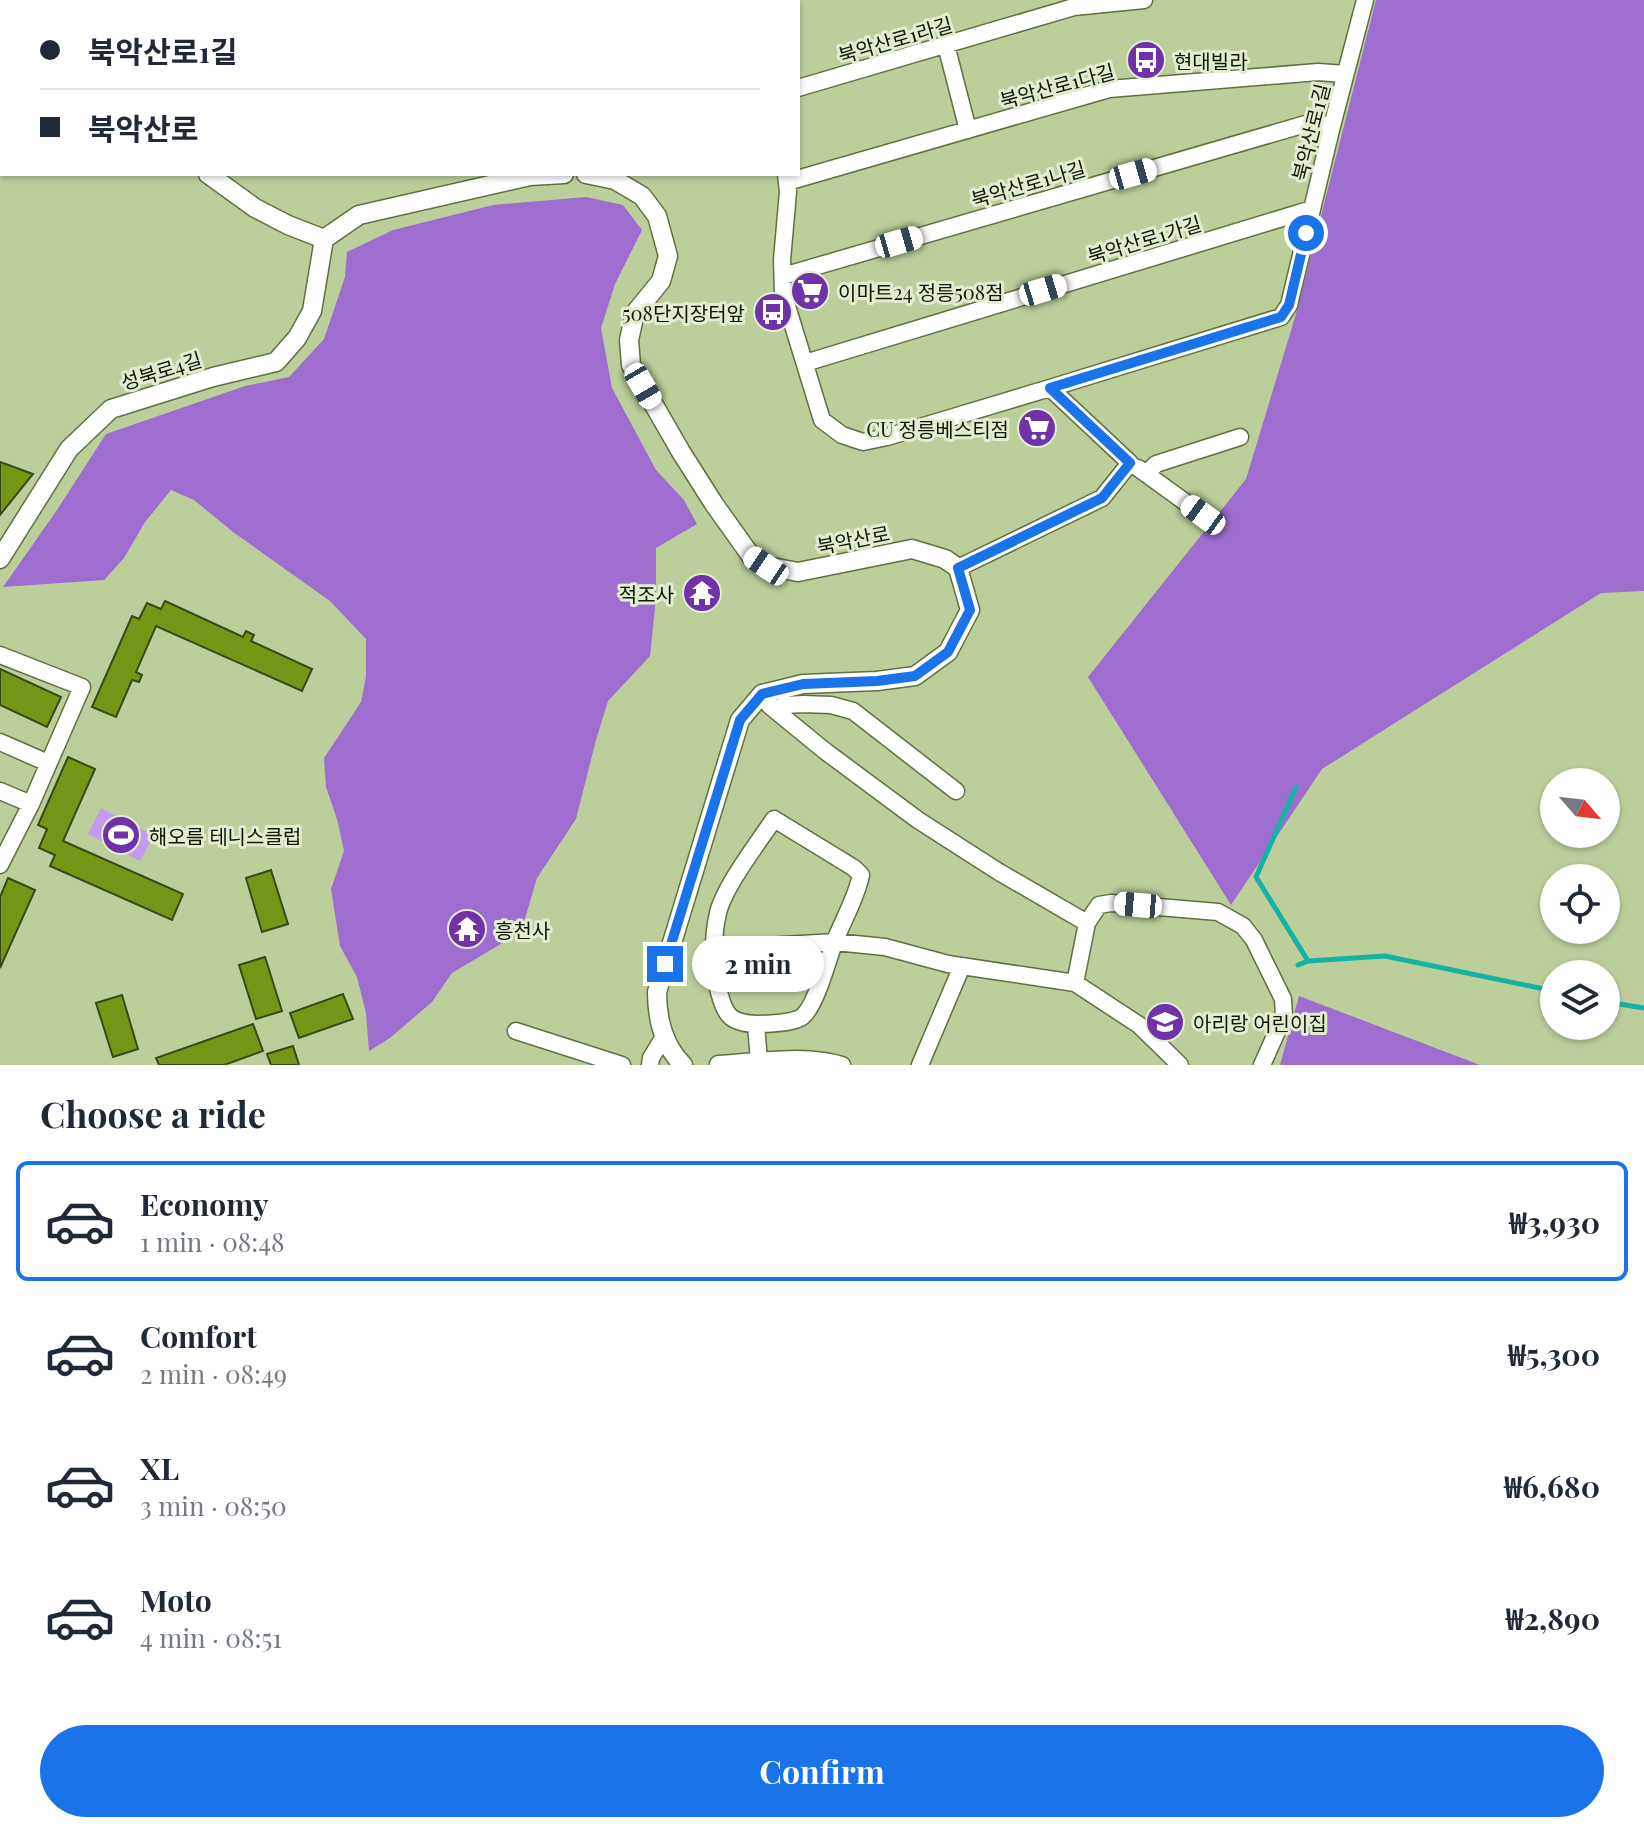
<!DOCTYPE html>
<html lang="en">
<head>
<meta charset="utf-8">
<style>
	body { margin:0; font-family:"Playfair Display","Noto Sans KR",serif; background:#f2f2f3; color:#1f2937; height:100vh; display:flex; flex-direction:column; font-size:30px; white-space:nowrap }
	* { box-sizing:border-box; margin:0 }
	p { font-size:26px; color:#747a83 }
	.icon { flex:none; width:44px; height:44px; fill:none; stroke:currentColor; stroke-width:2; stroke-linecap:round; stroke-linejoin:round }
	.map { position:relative; height:1065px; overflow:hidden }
	.panel { display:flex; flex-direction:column; background:#fff; flex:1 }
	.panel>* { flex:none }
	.banner { position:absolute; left:0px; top:0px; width:800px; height:176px; box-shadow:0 2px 6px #0004; display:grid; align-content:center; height:176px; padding:0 40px; background:#fff }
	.needle { width:52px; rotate:118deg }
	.tools { position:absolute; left:1540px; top:768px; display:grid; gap:16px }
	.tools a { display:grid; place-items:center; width:80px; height:80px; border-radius:50%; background:#fff; box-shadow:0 2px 6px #0004; font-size:40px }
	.end { position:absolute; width:36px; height:36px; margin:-18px; border:10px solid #1a73e8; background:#fff; box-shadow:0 0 0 4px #fff }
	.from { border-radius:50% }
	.bubble { position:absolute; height:56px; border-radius:28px; background:#fff; box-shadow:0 2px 6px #0004; font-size:26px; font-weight:700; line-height:56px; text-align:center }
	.car { position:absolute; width:24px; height:48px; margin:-24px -12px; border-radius:10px; box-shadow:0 0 6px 2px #0007; background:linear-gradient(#fff 24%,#345 0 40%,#fff 0 76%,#345 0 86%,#fff 0) }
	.banner b { display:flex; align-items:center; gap:28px; height:76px; font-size:30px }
	.banner b+b { border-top:2px solid #e0e1e3 }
	.banner i { width:20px; height:20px; background:#1f2937 }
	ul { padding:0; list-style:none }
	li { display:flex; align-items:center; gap:24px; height:120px; margin:0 16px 12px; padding:0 24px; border:4px solid transparent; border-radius:12px }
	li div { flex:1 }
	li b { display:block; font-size:30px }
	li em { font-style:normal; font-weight:700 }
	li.selected { border-color:#1a73e8 }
	li>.icon { width:72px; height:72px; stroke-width:1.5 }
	h2 { padding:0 40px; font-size:36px; line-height:96px }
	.action { display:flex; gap:16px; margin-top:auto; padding:16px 40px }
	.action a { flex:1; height:92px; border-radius:48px; background:#1a73e8; color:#fff; font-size:32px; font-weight:700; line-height:92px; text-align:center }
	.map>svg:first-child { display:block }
	.green { fill:#c39bf3 }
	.forest { fill:#9d6ed0 }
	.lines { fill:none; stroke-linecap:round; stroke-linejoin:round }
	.stream { stroke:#15b3a5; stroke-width:5 }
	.building { fill:#759718; stroke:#3a4819; stroke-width:2 }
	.minor-casing { stroke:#607040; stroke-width:19 }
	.tertiary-casing { stroke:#607040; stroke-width:21 }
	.minor { stroke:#fff; stroke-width:16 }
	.tertiary { stroke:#fff; stroke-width:18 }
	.route { stroke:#1a73e8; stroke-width:10 }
	.labels { text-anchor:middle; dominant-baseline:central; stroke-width:6; stroke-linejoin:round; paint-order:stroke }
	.street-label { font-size:20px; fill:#111805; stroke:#e1ecd1 }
	.poi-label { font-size:20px; fill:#111805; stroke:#e1ecd1; text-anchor:start }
</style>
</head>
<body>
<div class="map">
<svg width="1644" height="1065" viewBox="0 0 1644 1065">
	<rect width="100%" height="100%" fill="#bccf9b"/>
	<path class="green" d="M101 808 154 835 140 861 88 834Z"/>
	<path class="forest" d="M1376 0H1644V591L1601 593 1322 769 1231 905 1088 677 1246 479 1296 314Z
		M586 197 623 205 642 230 615 284 601 328 612 388 656 470 684 500 697 524 656 548V598L650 656 608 701 596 740 576 819 537 878 521 932 452 973 432 1002 390 1038 369 1051 366 1013 357 977 340 946 331 889 344 851 337 819 326 787 324 758 361 702 366 676V639L330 601 233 532 194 500 171 490 145 522 124 558 104 580 3 587 57 510 106 434 245 386 289 377 324 339 345 277 347 252 393 230 493 205Z
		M1299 996 1480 1065H1280Z"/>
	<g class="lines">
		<path class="stream" d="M1296 787 1256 877 1308 961
			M1298 965 1308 961 1385 956 1554 991
			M1606 1002 1644 1008"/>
	</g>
	<path class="building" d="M0 462 33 474 0 515Z
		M165 601 243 637 246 631 254 635 251 641 312 669 302 691 156 626 136 672 142 675 139 682 132 680 116 717 92 707 132 616 139 619 147 603 161 609Z
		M0 669 61 697 47 727 0 705Z
		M68 757 95 769 63 841 183 894 172 920 50 866 55 855 39 848 47 829 38 825Z
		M271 870 288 924 262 932 246 878Z
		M8 878 35 890 0 968V897Z
		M265 957 282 1011 256 1019 239 965Z
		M343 994 353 1019 299 1038 290 1013Z
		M122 995 138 1049 113 1057 96 1003Z
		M253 1024 263 1051 224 1065H159L156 1058Z
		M293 1046 299 1065H271L267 1054Z"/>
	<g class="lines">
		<g class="minor-casing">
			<path id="minor" d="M740 0 741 2
				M129 2 130 0
				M946 45 968 130
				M798 88 1074 7 1144 0
				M786 174 788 192 782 260 783 293 822 420 842 435 863 442 887 437 1050 388
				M787 182 1109 89 1318 72 1345 74
				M783 276 1309 123 1332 126
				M805 363 1312 209
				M1138 468 1203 515
				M1146 474 1156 464 1240 437
				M958 568 1102 498 1130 463 1050 388 1281 317 1289 305 1332 126 1365 0
				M0 655 82 687 31 804 0 865
				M762 694 770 706 825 751 918 820 999 872 1087 923
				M775 710 785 705 803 704 831 705 853 711 956 791
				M0 742 48 763
				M0 791 31 804
				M774 819 854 868 861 875C856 899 843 920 834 943 828 960 816 1005 803 1016 796 1023 766 1024 756 1024 730 1023 725 1015 719 992 713 966 712 939 718 913 724 887 758 843 774 819Z
				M714 949 835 942 885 947 948 964 1075 983 1139 1025 1180 1065
				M1075 983 1087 923 1099 905 1111 903 1218 912 1243 926 1254 940 1283 999 1284 1016 1262 1065
				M756 1024 759 1062 763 1065
				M516 1031 622 1065
				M718 1064C757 1062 805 1053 842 1065
				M650 1065 651 1058 665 1035
				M920 1065 962 966"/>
		</g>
		<g class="tertiary-casing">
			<path id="tertiary" d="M160 2 164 0
				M208 174 255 208 288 225 324 239 359 215 530 176 564 174
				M586 174 615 180 642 196 657 216 668 256 661 281 635 313 629 340 631 365 681 452 714 504 751 556 766 566 798 572 912 549 945 559 958 568 970 610 948 652 915 676 877 681 803 684 762 694 740 720 657 992C657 1019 663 1045 683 1065
				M0 559 69 449 111 409 213 377 276 362 297 338 312 311 324 239"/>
		</g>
		<use href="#minor" class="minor"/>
		<use href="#tertiary" class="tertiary"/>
	</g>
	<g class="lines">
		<path class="route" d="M665 964 740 720 762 694 803 684 877 681 915 676 948 652 970 610 958 568 1102 498 1130 463 1050 388 1281 317 1289 305 1306 233"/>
	</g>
	<defs>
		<g id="bus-disc" transform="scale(2)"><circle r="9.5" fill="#7032a7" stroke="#e1ecd1"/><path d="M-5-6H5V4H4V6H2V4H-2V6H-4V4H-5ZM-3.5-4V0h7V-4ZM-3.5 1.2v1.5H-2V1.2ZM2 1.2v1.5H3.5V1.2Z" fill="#fff"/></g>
		<g id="supermarket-disc" transform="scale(2)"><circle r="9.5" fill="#7032a7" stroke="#e1ecd1"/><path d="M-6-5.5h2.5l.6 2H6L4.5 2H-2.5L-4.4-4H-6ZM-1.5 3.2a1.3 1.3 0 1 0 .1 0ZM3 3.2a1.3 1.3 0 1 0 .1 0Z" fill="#fff"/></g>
		<g id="temple-disc" transform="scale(2)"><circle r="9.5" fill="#7032a7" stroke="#e1ecd1"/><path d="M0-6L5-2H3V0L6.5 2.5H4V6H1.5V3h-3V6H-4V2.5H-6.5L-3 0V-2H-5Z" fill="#fff"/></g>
		<g id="stadium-disc" transform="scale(2)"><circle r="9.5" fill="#7032a7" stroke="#e1ecd1"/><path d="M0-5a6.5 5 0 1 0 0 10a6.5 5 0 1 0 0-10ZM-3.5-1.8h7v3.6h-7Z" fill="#fff"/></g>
		<g id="school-disc" transform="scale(2)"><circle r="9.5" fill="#7032a7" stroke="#e1ecd1"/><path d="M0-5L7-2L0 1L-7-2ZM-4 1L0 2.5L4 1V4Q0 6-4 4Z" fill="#fff"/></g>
	</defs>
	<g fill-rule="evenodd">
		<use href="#bus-disc" x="1146" y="60"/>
		<use href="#supermarket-disc" x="810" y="291"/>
		<use href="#bus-disc" x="773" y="312"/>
		<use href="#supermarket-disc" x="1037" y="428"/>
		<use href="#temple-disc" x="702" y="593"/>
		<use href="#stadium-disc" x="121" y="835"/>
		<use href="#temple-disc" x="467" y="929"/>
		<use href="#school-disc" x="1165" y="1022"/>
	</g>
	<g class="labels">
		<g class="street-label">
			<text transform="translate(895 39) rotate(-16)">북악산로1라길</text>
			<text transform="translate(1057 85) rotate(-15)">북악산로1다길</text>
			<text transform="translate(1310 132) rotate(-76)">북악산로1길</text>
			<text transform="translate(1028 183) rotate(-16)">북악산로1나길</text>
			<text transform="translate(1144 239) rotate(-17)">북악산로1가길</text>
			<text transform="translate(161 370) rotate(-17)">성북로4길</text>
			<text transform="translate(853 539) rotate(-11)">북악산로</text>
		</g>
		<g class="poi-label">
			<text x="1174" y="60">현대빌라</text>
			<text x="838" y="291">이마트24 정릉508점</text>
			<text x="745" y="312" text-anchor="end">508단지장터앞</text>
			<text x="1009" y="428" text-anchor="end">CU 정릉베스티점</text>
			<text x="674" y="593" text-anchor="end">적조사</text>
			<text x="149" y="835">해오름 테니스클럽</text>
			<text x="495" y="929">흥천사</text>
			<text x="1193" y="1022">아리랑 어린이집</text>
		</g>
	</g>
</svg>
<div class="tools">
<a><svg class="needle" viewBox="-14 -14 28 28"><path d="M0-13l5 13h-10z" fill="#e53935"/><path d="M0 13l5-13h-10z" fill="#747a83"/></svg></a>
<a><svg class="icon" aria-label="locate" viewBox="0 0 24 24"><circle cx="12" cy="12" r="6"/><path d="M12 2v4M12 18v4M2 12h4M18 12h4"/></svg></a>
<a><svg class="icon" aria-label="layers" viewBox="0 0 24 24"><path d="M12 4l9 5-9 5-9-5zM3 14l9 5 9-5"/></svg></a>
</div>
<i class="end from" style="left:1306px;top:233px"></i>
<i class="end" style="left:665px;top:964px"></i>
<div class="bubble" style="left:692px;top:936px;width:132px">2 min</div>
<i class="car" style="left:1133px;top:174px;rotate:74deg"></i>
<i class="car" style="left:899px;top:242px;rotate:74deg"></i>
<i class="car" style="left:1043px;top:290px;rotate:73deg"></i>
<i class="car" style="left:643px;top:386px;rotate:150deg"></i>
<i class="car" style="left:1203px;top:515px;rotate:306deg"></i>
<i class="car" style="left:766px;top:566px;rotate:304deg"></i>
<i class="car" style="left:1138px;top:905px;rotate:275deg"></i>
<div class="banner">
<b><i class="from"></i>북악산로1길</b>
<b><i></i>북악산로</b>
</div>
</div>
<section class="panel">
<h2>Choose a ride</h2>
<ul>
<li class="selected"><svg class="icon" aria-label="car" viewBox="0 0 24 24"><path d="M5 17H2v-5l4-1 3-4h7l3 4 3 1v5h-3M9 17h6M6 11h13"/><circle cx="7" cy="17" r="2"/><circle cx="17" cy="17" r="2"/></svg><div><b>Economy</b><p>1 min · 08:48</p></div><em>₩3,930</em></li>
<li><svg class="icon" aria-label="car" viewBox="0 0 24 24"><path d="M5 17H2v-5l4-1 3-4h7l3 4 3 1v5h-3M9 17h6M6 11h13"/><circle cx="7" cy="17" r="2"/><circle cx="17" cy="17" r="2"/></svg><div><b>Comfort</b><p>2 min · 08:49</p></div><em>₩5,300</em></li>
<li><svg class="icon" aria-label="car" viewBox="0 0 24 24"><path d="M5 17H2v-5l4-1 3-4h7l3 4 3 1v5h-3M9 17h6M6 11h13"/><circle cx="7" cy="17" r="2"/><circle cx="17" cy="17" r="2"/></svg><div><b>XL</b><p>3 min · 08:50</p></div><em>₩6,680</em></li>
<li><svg class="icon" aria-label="car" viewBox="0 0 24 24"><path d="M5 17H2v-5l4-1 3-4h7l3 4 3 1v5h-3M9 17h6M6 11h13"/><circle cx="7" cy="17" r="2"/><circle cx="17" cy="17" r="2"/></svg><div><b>Moto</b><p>4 min · 08:51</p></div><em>₩2,890</em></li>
</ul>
<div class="action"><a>Confirm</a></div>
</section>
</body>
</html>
